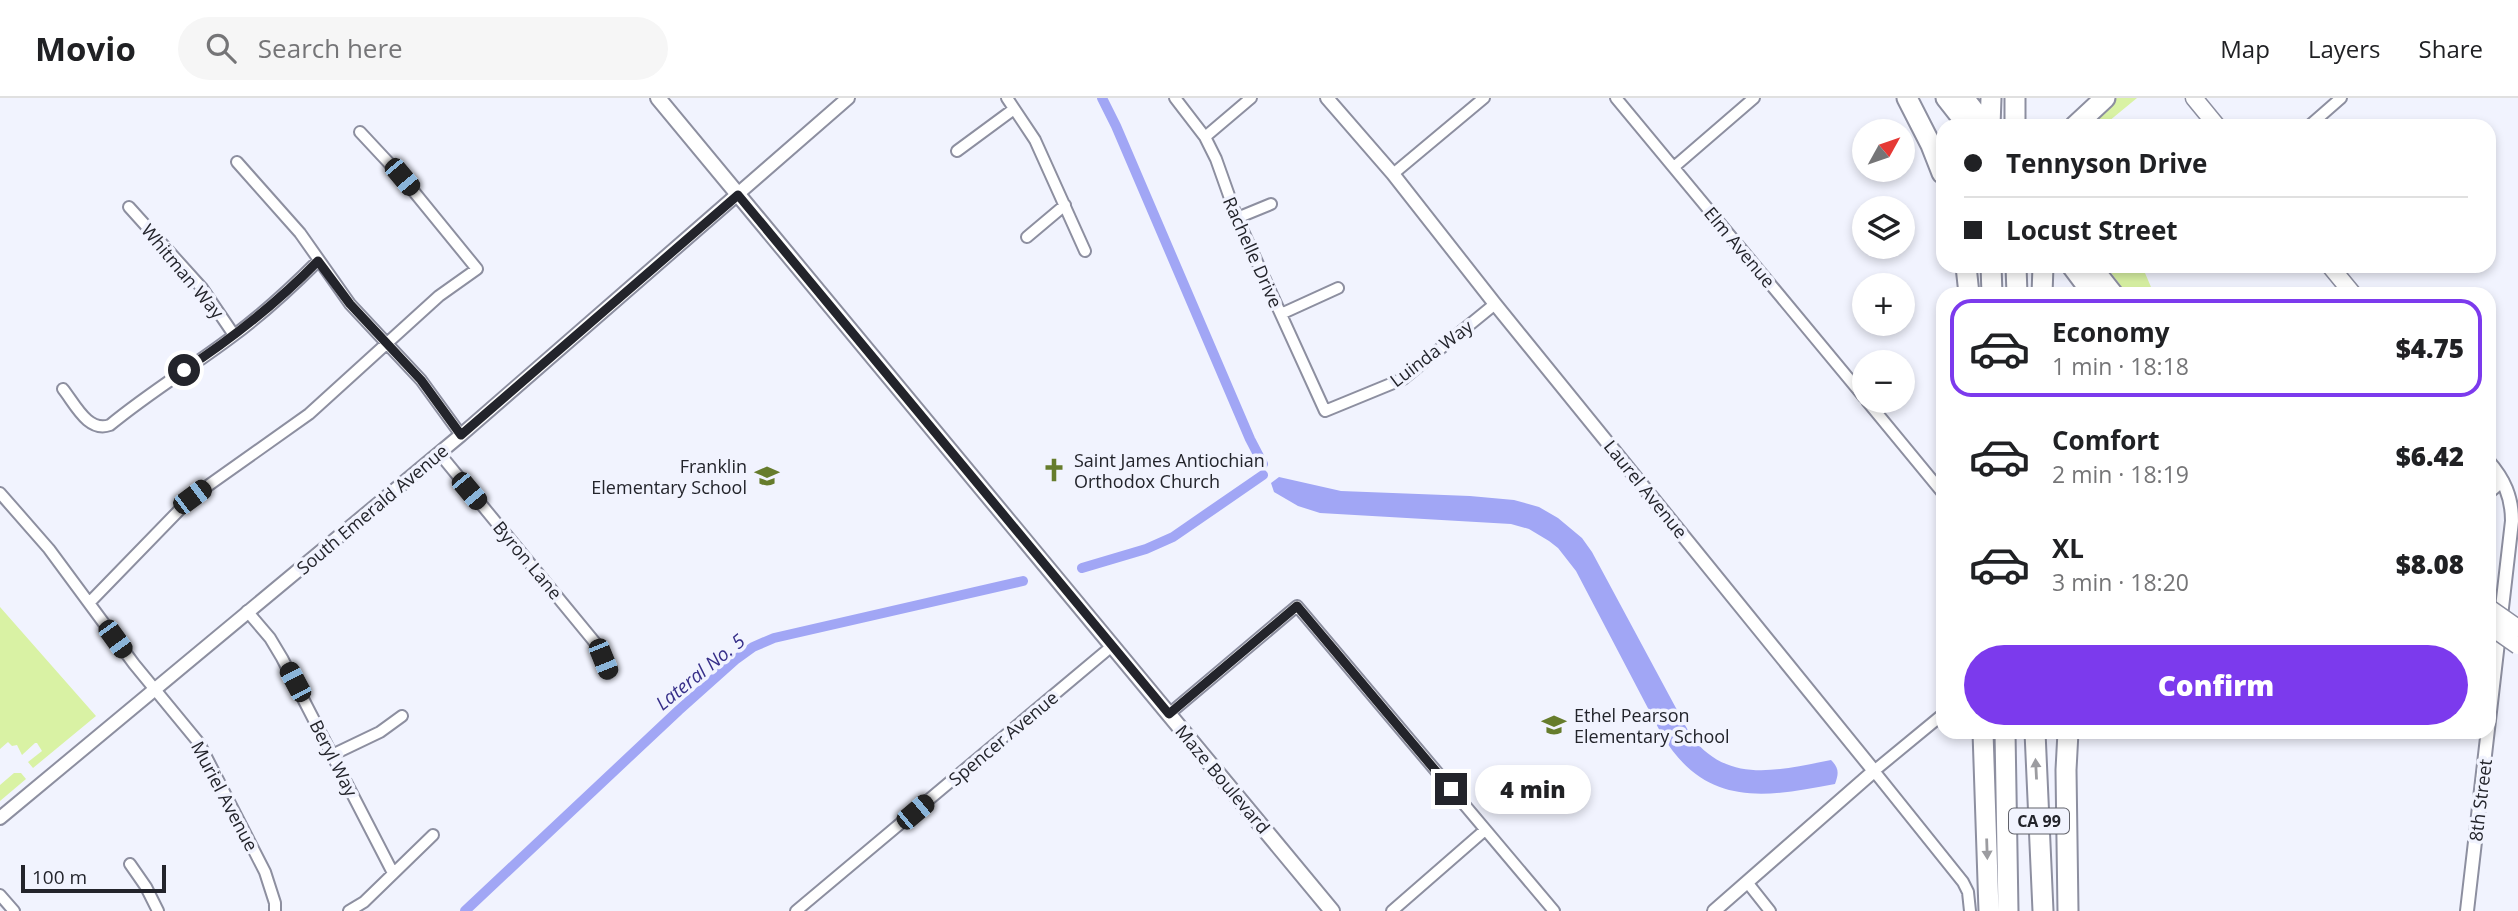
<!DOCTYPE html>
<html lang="en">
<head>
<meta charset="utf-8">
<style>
	body { margin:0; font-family:"Open Sans",sans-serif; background:#f6f6f6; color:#202124; height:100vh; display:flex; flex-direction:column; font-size:26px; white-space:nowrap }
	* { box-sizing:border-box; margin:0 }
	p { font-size:23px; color:#757577 }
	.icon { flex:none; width:38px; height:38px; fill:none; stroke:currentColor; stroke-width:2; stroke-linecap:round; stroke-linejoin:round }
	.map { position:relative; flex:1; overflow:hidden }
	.drawer { position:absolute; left:1936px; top:189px; width:560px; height:452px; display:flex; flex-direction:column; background:#fff; border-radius:21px; box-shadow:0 4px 10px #0003 }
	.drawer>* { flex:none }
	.banner { position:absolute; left:1936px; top:21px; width:560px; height:154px; border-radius:21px; box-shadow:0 4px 10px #0003; display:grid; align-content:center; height:154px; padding:0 28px; background:#fff }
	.needle { width:46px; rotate:50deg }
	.buttons { position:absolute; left:1852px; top:21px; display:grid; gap:14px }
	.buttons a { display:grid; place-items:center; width:63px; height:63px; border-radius:50%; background:#fff; box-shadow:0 4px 10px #0003; font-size:35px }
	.scale { position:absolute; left:21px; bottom:18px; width:145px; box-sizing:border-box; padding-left:7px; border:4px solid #23242b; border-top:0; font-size:19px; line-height:24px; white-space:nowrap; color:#23242b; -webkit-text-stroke:5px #f1f3fe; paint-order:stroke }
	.end { position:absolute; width:32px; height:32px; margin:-16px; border:9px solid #23242b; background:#fff; box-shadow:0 0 0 4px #fff }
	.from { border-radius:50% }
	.bubble { position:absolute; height:49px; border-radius:24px; background:#fff; box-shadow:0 4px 10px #0003; font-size:23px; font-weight:800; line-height:49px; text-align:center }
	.car { position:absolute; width:21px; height:42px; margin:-21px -10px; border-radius:9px; box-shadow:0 0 5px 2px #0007; background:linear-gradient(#222 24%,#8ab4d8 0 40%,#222 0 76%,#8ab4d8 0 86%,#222 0) }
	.banner b { display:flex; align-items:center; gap:24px; height:66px; font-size:26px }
	.banner b+b { border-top:2px solid #e0e0e0 }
	.banner i { width:18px; height:18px; background:#202124 }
	ul { padding:12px 0 0; list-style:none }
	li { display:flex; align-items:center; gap:21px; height:98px; margin:0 14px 10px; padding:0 14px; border:4px solid transparent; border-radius:21px }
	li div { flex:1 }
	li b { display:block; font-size:26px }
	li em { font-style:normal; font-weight:800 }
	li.current { border-color:#7c3aed }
	li>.icon { width:63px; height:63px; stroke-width:1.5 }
	.button { display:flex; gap:14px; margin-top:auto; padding:14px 28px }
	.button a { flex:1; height:80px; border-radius:42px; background:#7c3aed; color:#fff; font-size:28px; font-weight:800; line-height:80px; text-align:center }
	header { display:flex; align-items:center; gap:42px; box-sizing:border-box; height:98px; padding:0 35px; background:#fff; border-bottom:2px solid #e0e0e0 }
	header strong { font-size:33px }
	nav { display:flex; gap:38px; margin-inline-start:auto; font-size:24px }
	.search { width:490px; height:63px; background:#f6f6f6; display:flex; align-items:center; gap:18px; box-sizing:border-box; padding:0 24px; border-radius:38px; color:#757577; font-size:26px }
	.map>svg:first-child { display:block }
	.green { fill:#d9f2a4 }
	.water { fill:#a1a6f5 }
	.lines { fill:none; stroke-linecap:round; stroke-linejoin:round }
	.canal { stroke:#a1a6f5; stroke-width:10 }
	.minor-casing { stroke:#8d8fa0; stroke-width:14 }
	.tertiary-casing { stroke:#8d8fa0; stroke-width:16 }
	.secondary-casing { stroke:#8d8fa0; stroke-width:18 }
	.primary-casing { stroke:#8d8fa0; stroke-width:19 }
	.motorway-casing { stroke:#8d8fa0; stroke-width:23 }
	.minor { stroke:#fff; stroke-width:10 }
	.tertiary { stroke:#fff; stroke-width:12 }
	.secondary { stroke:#fff; stroke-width:14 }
	.primary { stroke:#fff; stroke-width:16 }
	.motorway { stroke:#fff; stroke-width:19 }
	.primary-bridge-casing { stroke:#8d8fa0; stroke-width:19; stroke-linecap:butt }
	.primary-bridge { stroke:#fff; stroke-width:16 }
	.oneway { fill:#9c9ca0 }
	.route { stroke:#23242b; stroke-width:9 }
	.labels { text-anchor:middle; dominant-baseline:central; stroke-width:7; stroke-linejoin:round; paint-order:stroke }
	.shield { fill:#f1f3fe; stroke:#61626a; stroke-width:2 }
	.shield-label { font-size:16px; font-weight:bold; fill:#23242b }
	.street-label { font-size:18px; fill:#23242b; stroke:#f1f3fe }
	.poi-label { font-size:18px; fill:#23242b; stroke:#f1f3fe; text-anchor:start }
	.water-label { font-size:19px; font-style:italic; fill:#372f89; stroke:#f1f3fe }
</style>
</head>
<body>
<header>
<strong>Movio</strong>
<div class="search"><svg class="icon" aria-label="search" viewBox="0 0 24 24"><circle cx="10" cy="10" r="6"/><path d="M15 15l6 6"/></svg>Search here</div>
<nav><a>Map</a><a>Layers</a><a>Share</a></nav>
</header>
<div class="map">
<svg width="2518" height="813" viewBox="0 0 2518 813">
	<rect width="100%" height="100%" fill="#f1f3fe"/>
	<path class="green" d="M2117 0H2137L2103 28H2086Z
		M2106 168H2142L2154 196H2127Z
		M0 509 96 618 33 670 28 664 42 653 37 645H35L22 657 17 647 12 648 8 644 0 651Z
		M14 675H21L26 681 0 703V687Z"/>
	<path class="water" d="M1279 379 1341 393 1470 398 1514 402 1539 409 1558 420 1582 440 1592 454 1691 638C1728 687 1779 672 1831 662 1839 670 1839 675 1835 686 1763 700 1705 709 1662 637L1576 473 1558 450 1549 443 1529 431 1511 426 1320 415 1298 408 1274 394 1271 385Z"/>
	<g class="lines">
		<path class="canal" d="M1102 0 1116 28 1250 341 1263 366
			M2488 460H2490
			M1082 470 1146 451 1173 439 1263 377
			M465 813 679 612 735 562 753 549 774 540 1023 483"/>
		<g class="minor-casing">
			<path id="minor" d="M1007 0 1035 42 1085 153
				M1175 0 1205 39 1216 61 1237 120 1325 313 1403 281 1495 206
				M1616 0 1864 299
				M2309 28 2341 0
				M1205 39 1251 0
				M957 53 1014 11
				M237 64 300 135 350 206 421 282 461 337
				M1674 69 1754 0
				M1393 76 1484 0
				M129 109 202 190 234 237
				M1237 120 1271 106
				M1027 139 1065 107
				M1281 216 1338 190
				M63 291C75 306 88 335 110 327 150 294 192 269 233 238 264 215 291 190 318 163
				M1867 303 1942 394
				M439 355 597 547 608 575
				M0 395 49 451 134 566 199 645 265 774 275 805V813
				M2488 396 2503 383
				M90 504 192 399 309 316 439 198 477 171 402 79 360 34
				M247 513 270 540 282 560 393 775
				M1169 616 1297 508 1554 813
				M1942 617 1874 673 1963 784 1968 794 1970 813
				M332 657 380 634 402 618
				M130 766 146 789 158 813
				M1747 784 1770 813
				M0 797 14 813
				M349 813 364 804 433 737
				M796 813 1112 548
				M1392 813 1485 732"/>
		</g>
		<g class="tertiary-casing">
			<path id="tertiary" d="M1327 0 1393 76 1495 206 1874 673 1714 813
				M0 720 461 337 848 0
				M2467 813 2512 423C2512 399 2504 381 2488 363"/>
		</g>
		<g class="secondary-casing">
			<path id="secondary" d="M658 0 1332 813"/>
		</g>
		<g class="primary-casing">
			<path id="primary" d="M2194 0 2217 28
				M2330 168 2353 196"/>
		</g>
		<g class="motorway-casing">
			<path id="motorway" d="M1907 0 1931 47 1942 75
				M1946 0 1968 28
				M1964 0 1986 28
				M1990 28 1991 0
				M2015 28V0
				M2075 28 2105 0
				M1966 168 1969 196
				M1991 168 1992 196
				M2016 168 2017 196
				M2072 168 2093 196
				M2091 168 2113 196
				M2042 196 2043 168
				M1983 634 1989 813
				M2005 634 2008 813
				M2035 634 2043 813
				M2068 634 2066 672 2068 813"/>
		</g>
		<use href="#minor" class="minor"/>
		<use href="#tertiary" class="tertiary"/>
		<use href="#secondary" class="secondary"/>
		<use href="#primary" class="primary"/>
		<use href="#motorway" class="motorway"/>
		<g class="primary-bridge-casing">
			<path id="primary-bridge" d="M2488 509 2518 530
				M2488 527 2518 548"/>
		</g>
		<use href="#primary-bridge" class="primary-bridge"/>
	</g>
	<defs><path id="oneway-solid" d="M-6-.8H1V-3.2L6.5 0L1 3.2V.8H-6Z" transform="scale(1.75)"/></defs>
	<g class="oneway">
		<use href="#oneway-solid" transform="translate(2036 671) rotate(-93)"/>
		<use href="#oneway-solid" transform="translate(1987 751) rotate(88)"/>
	</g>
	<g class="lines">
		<path class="route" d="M184 272C233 240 277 205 318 163L350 206 421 282 461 337 738 97 1169 616 1297 508 1451 691"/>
	</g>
	<defs>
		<g id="church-bare" transform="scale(1.89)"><path d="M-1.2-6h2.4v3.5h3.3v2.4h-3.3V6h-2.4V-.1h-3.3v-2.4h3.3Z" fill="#667c2c" stroke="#f1f3fe" stroke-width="2.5" paint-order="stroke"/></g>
		<g id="school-bare" transform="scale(1.89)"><path d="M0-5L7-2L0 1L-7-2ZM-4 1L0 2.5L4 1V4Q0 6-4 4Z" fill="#667c2c" stroke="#f1f3fe" stroke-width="2.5" paint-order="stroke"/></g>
	</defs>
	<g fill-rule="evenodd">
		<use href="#church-bare" x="1054" y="372"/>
		<use href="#school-bare" x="767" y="378"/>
		<use href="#school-bare" x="1554" y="627"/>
	</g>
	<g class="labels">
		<rect class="shield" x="2009" y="710.5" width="60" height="25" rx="5"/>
		<g class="shield-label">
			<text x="2039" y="723">CA 99</text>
		</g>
		<g class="street-label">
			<text transform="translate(1740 149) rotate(50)">Elm Avenue</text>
			<text transform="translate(1253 154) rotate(66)">Rachelle Drive</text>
			<text transform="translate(183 173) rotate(50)">Whitman Way</text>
			<text transform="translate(1431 255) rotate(-37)">Luinda Way</text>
			<text transform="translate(1646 391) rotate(51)">Laurel Avenue</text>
			<text transform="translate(372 411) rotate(-40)">South Emerald Avenue</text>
			<text transform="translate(528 462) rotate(50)">Byron Lane</text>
			<text transform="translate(1003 640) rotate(-40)">Spencer Avenue</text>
			<text transform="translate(334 660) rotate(63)">Beryl Way</text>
			<text transform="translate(1223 681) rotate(50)">Maze Boulevard</text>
			<text transform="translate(225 698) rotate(62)">Muriel Avenue</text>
			<text transform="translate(2480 702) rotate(-83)">8th Street</text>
		</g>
		<g class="poi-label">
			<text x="1074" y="362">Saint James Antiochian<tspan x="1074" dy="21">Orthodox Church</tspan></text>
			<text x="747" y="368" text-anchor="end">Franklin<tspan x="747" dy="21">Elementary School</tspan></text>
			<text x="1574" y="617">Ethel Pearson<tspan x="1574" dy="21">Elementary School</tspan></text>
		</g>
		<g class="water-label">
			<text transform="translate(700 574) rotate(-39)">Lateral No. 5</text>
		</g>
	</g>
</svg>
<div class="buttons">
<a><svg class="needle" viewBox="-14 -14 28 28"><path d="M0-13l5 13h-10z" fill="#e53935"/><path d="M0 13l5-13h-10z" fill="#757577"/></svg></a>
<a><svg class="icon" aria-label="layers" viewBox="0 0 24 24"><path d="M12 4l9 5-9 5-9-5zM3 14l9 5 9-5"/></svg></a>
<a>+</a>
<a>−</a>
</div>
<div class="scale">100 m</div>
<i class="end from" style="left:184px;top:272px"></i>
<i class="end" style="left:1451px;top:691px"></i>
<div class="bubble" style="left:1475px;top:667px;width:116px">4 min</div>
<i class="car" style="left:402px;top:79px;rotate:140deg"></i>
<i class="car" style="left:469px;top:393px;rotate:140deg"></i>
<i class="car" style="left:192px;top:399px;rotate:53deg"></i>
<i class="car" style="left:115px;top:541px;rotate:144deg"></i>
<i class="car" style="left:603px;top:561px;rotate:158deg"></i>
<i class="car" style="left:295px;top:584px;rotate:332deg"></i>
<i class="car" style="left:915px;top:714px;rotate:50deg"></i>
<div class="banner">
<b><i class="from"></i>Tennyson Drive</b>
<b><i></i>Locust Street</b>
</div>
<section class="drawer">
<ul>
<li class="current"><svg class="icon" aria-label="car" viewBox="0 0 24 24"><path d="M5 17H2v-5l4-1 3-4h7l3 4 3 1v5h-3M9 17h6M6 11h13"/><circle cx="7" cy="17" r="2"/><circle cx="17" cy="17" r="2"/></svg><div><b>Economy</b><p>1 min · 18:18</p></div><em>$4.75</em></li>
<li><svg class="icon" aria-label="car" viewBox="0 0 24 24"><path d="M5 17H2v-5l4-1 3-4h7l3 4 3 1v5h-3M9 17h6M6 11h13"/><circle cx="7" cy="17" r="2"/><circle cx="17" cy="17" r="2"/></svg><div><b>Comfort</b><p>2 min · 18:19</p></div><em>$6.42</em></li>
<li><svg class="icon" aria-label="car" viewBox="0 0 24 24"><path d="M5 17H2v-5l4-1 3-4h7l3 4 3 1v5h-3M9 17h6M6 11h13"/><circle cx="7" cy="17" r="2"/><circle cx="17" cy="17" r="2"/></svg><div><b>XL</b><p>3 min · 18:20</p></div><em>$8.08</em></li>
</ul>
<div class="button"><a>Confirm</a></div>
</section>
</div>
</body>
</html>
